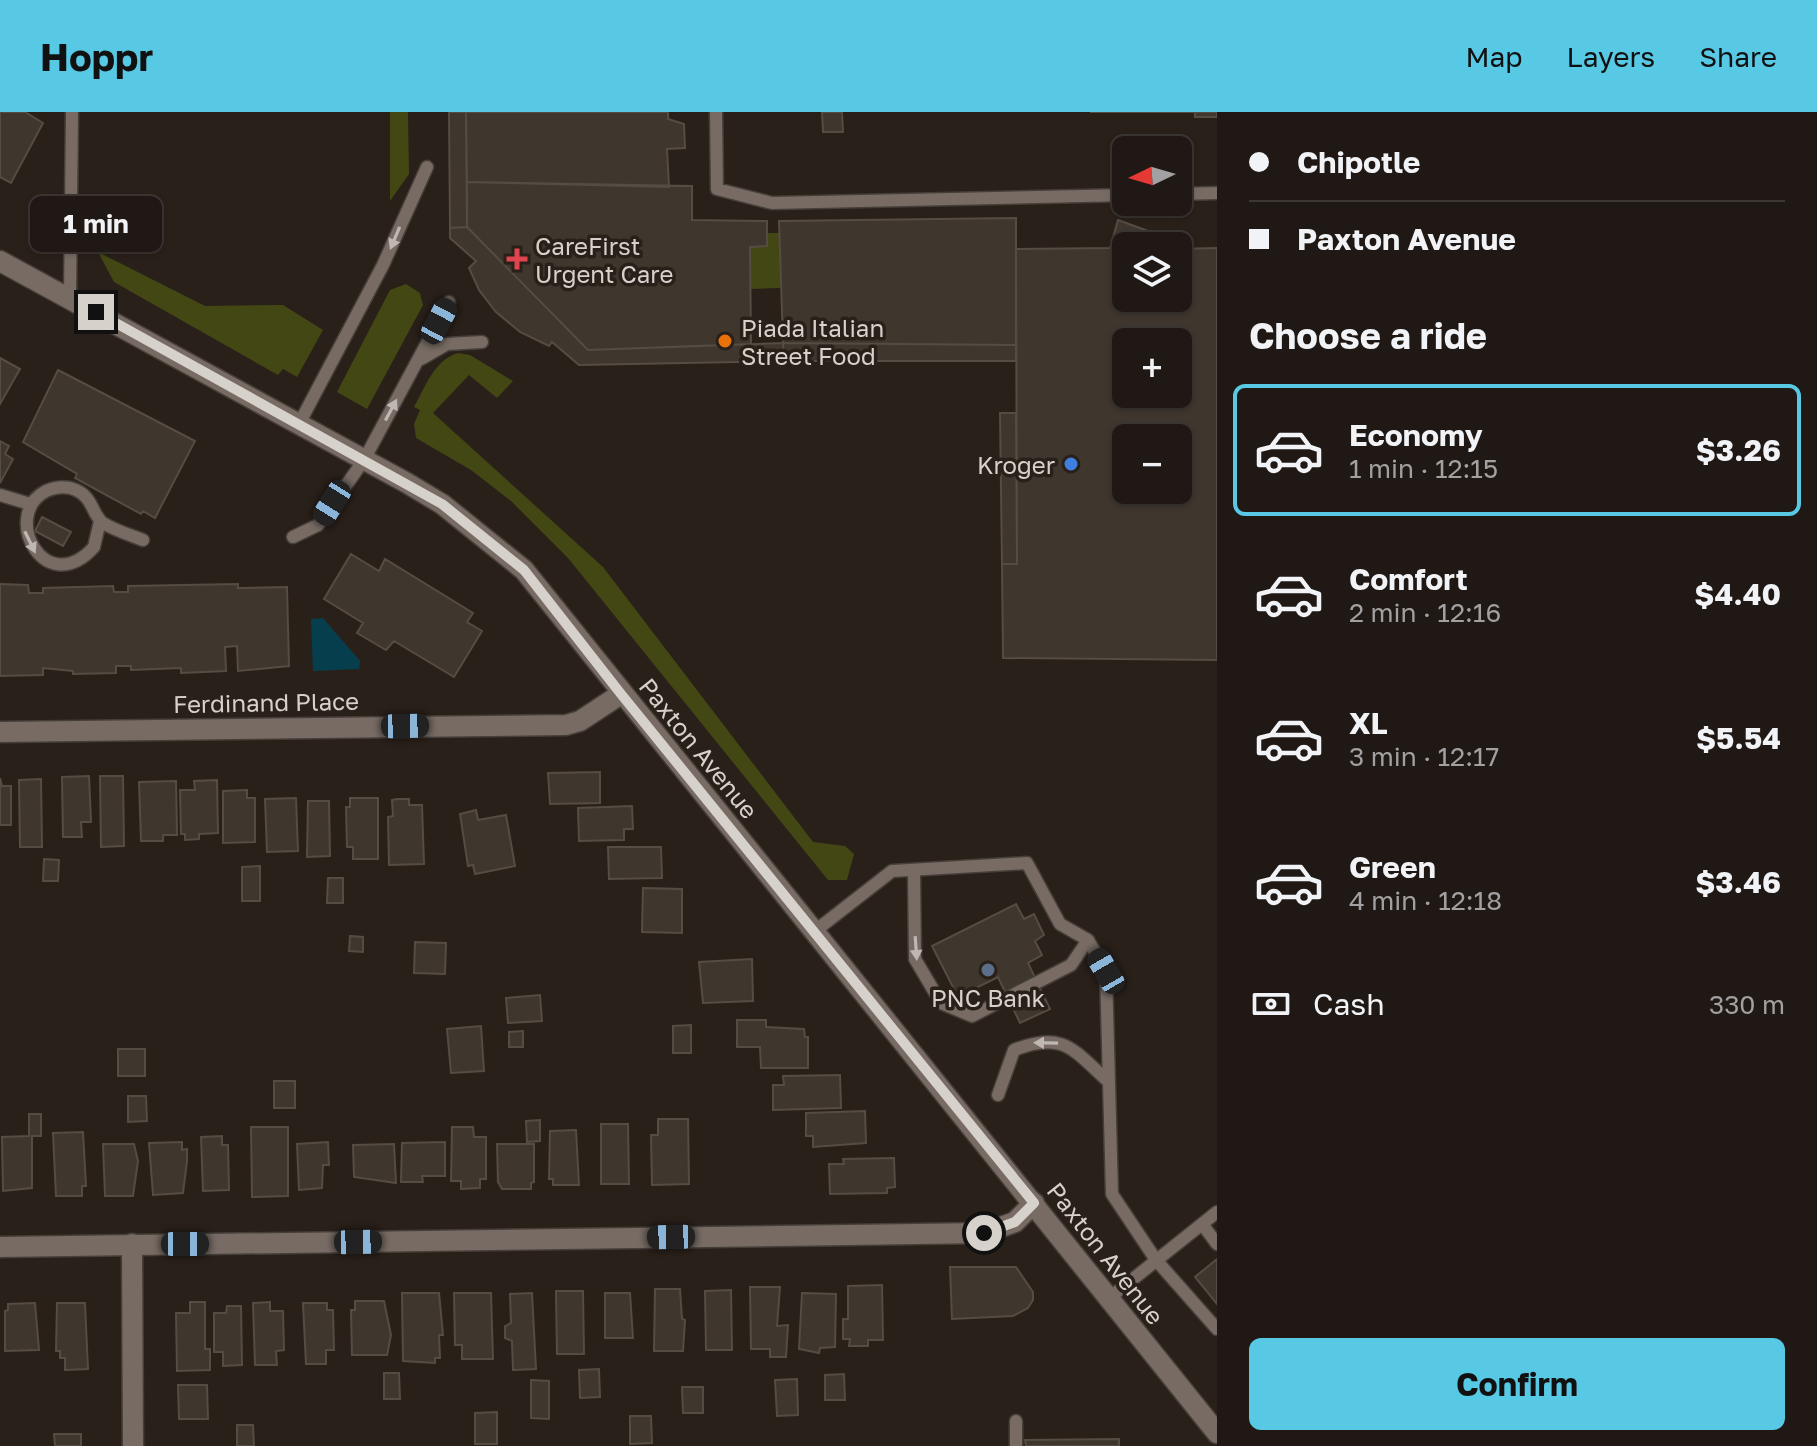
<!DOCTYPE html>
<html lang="en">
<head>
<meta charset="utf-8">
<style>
	body { margin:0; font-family:"Golos Text",sans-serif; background:#2d2522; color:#f1f3f6; height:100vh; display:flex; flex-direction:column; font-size:30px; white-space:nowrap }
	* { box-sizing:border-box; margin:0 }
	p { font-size:26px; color:#a2a0a0 }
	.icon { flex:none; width:44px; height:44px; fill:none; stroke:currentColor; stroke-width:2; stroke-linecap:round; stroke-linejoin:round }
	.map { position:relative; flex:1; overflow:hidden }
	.panel { display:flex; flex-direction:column; background:#201814; width:600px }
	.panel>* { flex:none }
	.guide { display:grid; align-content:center; height:176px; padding:0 32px; background:#201814 }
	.needle { width:52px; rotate:265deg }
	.tools { position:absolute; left:1112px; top:24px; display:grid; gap:16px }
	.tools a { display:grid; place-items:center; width:80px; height:80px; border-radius:12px; background:#201814; box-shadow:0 2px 6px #0004,0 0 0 2px #3d3734; font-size:40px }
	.end { position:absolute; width:36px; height:36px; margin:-18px; border:10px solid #d7d1cc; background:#111; box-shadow:0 0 0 4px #111 }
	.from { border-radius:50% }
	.bubble { position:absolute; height:56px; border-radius:12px; background:#201814; box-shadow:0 2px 6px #0004,0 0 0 2px #3d3734; font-size:26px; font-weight:700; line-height:56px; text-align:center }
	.car { position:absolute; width:24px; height:48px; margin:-24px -12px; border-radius:10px; box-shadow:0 0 6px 2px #0007; background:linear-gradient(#222 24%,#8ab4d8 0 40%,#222 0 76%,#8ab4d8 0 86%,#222 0) }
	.guide b { display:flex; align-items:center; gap:28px; height:76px; font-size:30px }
	.guide b+b { border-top:2px solid #3d3734 }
	.guide i { width:20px; height:20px; background:#f1f3f6 }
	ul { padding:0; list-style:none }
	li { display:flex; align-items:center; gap:24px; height:132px; margin:0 16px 12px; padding:0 16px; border:4px solid transparent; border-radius:12px }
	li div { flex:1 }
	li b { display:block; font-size:30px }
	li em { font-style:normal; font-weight:700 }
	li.selected { border-color:#58c9e4 }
	li>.icon { width:72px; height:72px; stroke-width:1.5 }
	h2 { padding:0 32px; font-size:36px; line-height:96px }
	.pay { display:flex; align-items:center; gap:20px; height:88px; padding:0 32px; font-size:30px }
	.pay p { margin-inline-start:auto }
	.action { display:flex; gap:16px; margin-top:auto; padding:16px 32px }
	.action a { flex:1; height:92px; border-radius:12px; background:#58c9e4; color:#111; font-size:32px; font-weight:700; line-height:92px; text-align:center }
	header { display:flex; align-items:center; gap:48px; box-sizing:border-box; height:112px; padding:0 40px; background:#58c9e4; color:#111 }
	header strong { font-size:38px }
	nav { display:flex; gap:44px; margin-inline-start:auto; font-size:28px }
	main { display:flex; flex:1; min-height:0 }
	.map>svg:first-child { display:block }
	.green { fill:#424714 }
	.water { fill:#073e4e }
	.building { fill:#3f372e; stroke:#554c43; stroke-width:2; fill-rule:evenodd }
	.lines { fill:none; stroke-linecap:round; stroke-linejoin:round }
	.service-casing { stroke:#453e39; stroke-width:15 }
	.minor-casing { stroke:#453e39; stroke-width:23 }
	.tertiary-casing { stroke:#453e39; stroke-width:23 }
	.service { stroke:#776b64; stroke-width:12 }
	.minor { stroke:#776b64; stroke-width:20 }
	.tertiary { stroke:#776b64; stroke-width:20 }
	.oneway { fill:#bfb8b2 }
	.route { stroke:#d7d1cc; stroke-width:10 }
	.health-dot { fill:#e0444e; stroke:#2a201a; stroke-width:3 }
	.food-dot { fill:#e8710a; stroke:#2a201a; stroke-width:3 }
	.shop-dot { fill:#3f7fe0; stroke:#2a201a; stroke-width:3 }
	.service-dot { fill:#5c6f8a; stroke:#2a201a; stroke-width:3 }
	.labels { text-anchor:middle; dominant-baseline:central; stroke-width:7; stroke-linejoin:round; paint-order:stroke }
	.poi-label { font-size:24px; fill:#d7d1cc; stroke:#2a201a; text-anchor:start }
	.street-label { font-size:24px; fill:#d7d1cc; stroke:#2a201a }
</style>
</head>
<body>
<header>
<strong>Hoppr</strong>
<nav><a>Map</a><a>Layers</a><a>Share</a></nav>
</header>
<main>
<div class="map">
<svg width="1217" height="1334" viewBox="0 0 1217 1334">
	<rect width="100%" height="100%" fill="#2a201a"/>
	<path class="green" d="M390 0H408L409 62 390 89Z
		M767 121H780V176L751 177 750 135 767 134Z
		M98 140 205 194 283 193 323 218 297 265 283 257 278 263 114 170Z
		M406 172 420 181 423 193 367 297 337 280 390 178Z
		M458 241 470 243 513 269 497 286 469 263 433 301 603 455 813 730 845 734 854 742 847 768H828L568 446 511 389 471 358 416 326 414 312 420 298 414 295C426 274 434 248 458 241Z"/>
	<path class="water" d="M323 506 360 549 359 557 313 559 311 507Z"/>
	<path class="building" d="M0 0H25L43 11 11 71 0 65Z
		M449 0H466L467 115 450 116Z
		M466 0H668V7L684 12 685 36 667 37 669 75 467 70Z
		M822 0H842L843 20H823Z
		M1090 0H1217V5H1195V0Z
		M467 70 692 74V108L767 109V134L750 135 751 232 588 238 467 115Z
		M1016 106V233L783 231 779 109Z
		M1118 108 1159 123 1157 134H1126V186H1178V137L1217 136V548L1003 546 1002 452H1017L1016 137 1110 136ZM1126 230H1178V282H1126ZM1126 326H1178V378H1126Z
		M467 115 588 238 783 231 784 249 579 253 552 230 549 234 520 220 496 200 479 178 469 156 476 149 450 126V116Z
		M783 231 1016 233V249H784Z
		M0 246 20 257 0 292Z
		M58 258 195 329 155 406 143 399 141 402 75 366 77 362 23 330Z
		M1000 301H1016L1017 452H1002Z
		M0 329 9 334 5 342 13 347 0 371Z
		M42 405 71 420 63 434 35 419Z
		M351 442 379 459 385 447 473 501 467 510 482 519 454 565 394 529 386 538 357 521 363 511 324 487Z
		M0 472 28 473 29 481H43V476L113 474 114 480H128V474L238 472V476L287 475 289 554 238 559 237 534 225 535 226 559 181 561V556L131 558V554H116V561L73 562V559L43 556V563L0 564Z
		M600 660V691L550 692 548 661Z
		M89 664 91 710H81L82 725H63L62 665Z
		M100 664H123L124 734 101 735Z
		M0 666 2 674H11V713H0Z
		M41 667 42 735H20L19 668Z
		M217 668 218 721 199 722V727L185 728V722H181L180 678H195L194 669Z
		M176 669 177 723H163V729H141L139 670Z
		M247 678V686H255V730L223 731V679Z
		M296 686 298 739 267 740 265 687Z
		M350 686H378V747H353V735H347L346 695H350Z
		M397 687H409V693H422L424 752 389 753 388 705 393 704 392 688Z
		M308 689H329L330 744 307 745Z
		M632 694 633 717H624V728L579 729 578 696Z
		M476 698 478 708 506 703 515 754 475 762 473 753 468 754 460 702Z
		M608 735H661L662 766 609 767Z
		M44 747 59 748 58 769H43Z
		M260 754V789H242V755Z
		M328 766H343V791H327Z
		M643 776 682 777V821L642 820Z
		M1016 792 1024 807 1034 802 1044 823 1035 829 1042 843 1028 851 1050 897 1020 911 998 865 958 885 932 834Z
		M350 824 363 825V840L349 839Z
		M415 830 446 831 445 862 414 861Z
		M752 847 753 889 703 891 699 850Z
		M540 883 542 909 508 911 506 886Z
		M737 908H766V915L804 917 805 925H808V956H761L760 935H737Z
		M691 913V941H673V914Z
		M481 914 484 959 451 961 447 917Z
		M523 919V935H509V920Z
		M118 937H145V964H118Z
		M840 963 841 996 773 998V973H784L783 964Z
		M274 969H295V996H274Z
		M128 984H146L147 1009 128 1010Z
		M865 999 866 1031 813 1035V1024H806V1001Z
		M29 1002H41V1024H32V1076L3 1079 2 1025 29 1024Z
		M658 1007H688L689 1072 652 1073 651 1023H658Z
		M540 1008V1029L527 1030 526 1009Z
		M601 1012H628L629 1072H601Z
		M251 1015H288V1084L252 1085Z
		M452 1015H473L474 1025H486V1067H480V1076L461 1077V1069H451Z
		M576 1018 579 1073H553V1067H549L550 1019Z
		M83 1020 86 1074H82V1084H56L53 1021Z
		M222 1024V1033H228L229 1078 203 1079 201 1025Z
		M182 1030V1038L187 1037V1049L183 1081 153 1083 149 1031Z
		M328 1030 329 1053H323L322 1076 299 1078 297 1032Z
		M445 1030V1064H422L423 1070H401L402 1031Z
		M103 1032H134L138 1049 133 1084H105Z
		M394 1032 396 1071 354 1065 353 1033Z
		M497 1032H534V1070L531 1071V1077H502L498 1070Z
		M894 1046 895 1075 887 1076V1081L830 1082 829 1052H844L843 1047Z
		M1217 1147V1192L1195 1165Z
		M950 1155H1016L1033 1180V1188L1028 1196 1013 1204 952 1207Z
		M882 1173 883 1228H868V1234H849L850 1227H843V1207H848V1174Z
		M750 1175H780L777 1214 788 1213 786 1245H770V1237H751Z
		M655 1177H680L682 1207 685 1208 683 1239H654Z
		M731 1178 732 1238H706L705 1179Z
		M556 1179H583L584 1242H557Z
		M402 1181H439L443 1223H439L440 1246H435V1251L403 1249Z
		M454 1181H491L493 1247H462V1233H455Z
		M532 1181 536 1257 513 1258 512 1229 505 1226V1214L511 1211 510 1182Z
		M605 1181H630L633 1226H605Z
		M802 1181 836 1182 835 1235 820 1236 819 1241 799 1237Z
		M355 1189H384L391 1223 387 1243H352L351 1198H355Z
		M190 1190H205V1237H210V1258L177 1259 176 1201H190Z
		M270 1190V1199H283L284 1238 276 1239 277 1253H255L253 1191Z
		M35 1191 39 1238 5 1239V1199L8 1198V1192Z
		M57 1191H85L88 1257 65 1258V1246H60V1239H56Z
		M303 1191H327V1198H333L334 1238H326V1252H306Z
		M227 1194H241L242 1253 223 1254V1240H214V1201H226Z
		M599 1257 600 1285 580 1286 579 1258Z
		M384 1261H399L400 1287H384Z
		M844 1262 845 1288H825V1263Z
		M797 1267 798 1303 777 1304 775 1268Z
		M531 1268 549 1269V1307L531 1306Z
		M178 1273H207L208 1307H179Z
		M682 1275H703V1301H683Z
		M497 1300V1332H475V1301Z
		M630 1304H651L652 1331 630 1332Z
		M237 1313H253L254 1334H237Z
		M54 1322H81V1334H55Z
		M1119 1327V1334H1026L1025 1328Z"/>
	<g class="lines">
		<g class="service-casing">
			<path id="service" d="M716 0 717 77 772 91 1126 83
				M1178 82 1217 81
				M70 186 72 0
				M421 247 447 232 482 230
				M299 312 383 153 427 55
				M0 383 30 392
				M100 409 94 435C45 489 0 403 46 379 56 375 67 374 76 378 93 385 92 403 103 411 114 418 130 423 143 428
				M293 425 318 413 364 348 449 190
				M914 759 915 847 941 891 972 904 1071 853 1088 828
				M815 819 892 759 1027 751 1060 812 1088 828 1106 859 1112 1082 1156 1148 1217 1217
				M998 983 1014 938C1064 918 1073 938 1109 970
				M1202 1112 1217 1132
				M1108 1187 1217 1100
				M1016 1309V1334"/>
		</g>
		<g class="minor-casing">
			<path id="minor" d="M0 620 566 613 580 609 621 582
				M132 1132 133 1334
				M0 1135 984 1121 1015 1110 1034 1091"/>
		</g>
		<g class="tertiary-casing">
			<path id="tertiary" d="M0 149 407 371 442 392 524 458 1217 1321"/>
		</g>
		<use href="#service" class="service"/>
		<use href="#minor" class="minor"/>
		<use href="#tertiary" class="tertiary"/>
	</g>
	<defs><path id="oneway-solid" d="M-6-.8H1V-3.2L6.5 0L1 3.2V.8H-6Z" transform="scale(2)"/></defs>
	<g class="oneway">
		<use href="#oneway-solid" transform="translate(395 126) rotate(113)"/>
		<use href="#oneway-solid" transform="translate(391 298) rotate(-62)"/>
		<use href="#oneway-solid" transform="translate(30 430) rotate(64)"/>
		<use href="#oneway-solid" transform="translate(916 836) rotate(86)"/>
		<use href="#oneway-solid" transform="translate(1046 931) rotate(-179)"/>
	</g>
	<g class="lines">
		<path class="route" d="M96 200 442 392 524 458 621 582 1034 1091 1015 1110 984 1121"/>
	</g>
	<path class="health-dot" d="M513 135h8v8h8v8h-8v8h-8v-8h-8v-8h8z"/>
	<circle class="food-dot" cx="725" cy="229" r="8"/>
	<circle class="shop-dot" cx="1071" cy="352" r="8"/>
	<circle class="service-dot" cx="988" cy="858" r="8"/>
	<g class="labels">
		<g class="poi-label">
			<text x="535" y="133">CareFirst<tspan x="535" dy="28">Urgent Care</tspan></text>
			<text x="741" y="215">Piada Italian<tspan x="741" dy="28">Street Food</tspan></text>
			<text x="1055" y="352" text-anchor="end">Kroger</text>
			<text x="988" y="885" text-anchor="middle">PNC Bank</text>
		</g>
		<g class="street-label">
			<text transform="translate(266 590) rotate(-1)">Ferdinand Place</text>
			<text transform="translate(699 636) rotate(51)">Paxton Avenue</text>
			<text transform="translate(1106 1141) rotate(52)">Paxton Avenue</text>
		</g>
	</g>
</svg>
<div class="tools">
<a><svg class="needle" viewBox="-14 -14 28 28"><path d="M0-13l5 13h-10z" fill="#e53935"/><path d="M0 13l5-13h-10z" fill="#a2a0a0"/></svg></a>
<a><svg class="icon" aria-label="layers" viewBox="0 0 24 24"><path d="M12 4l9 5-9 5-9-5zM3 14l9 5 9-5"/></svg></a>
<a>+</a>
<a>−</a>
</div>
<i class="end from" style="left:984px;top:1121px"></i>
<i class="end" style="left:96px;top:200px"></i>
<div class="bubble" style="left:30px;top:84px;width:132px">1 min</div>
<i class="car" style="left:439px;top:209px;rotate:28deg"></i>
<i class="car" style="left:332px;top:391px;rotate:212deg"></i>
<i class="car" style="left:405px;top:614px;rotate:89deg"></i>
<i class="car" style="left:1106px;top:859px;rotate:330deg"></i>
<i class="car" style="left:671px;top:1125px;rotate:269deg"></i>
<i class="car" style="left:358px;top:1130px;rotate:89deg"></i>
<i class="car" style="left:185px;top:1132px;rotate:90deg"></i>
</div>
<section class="panel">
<div class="guide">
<b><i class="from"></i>Chipotle</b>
<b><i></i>Paxton Avenue</b>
</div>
<h2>Choose a ride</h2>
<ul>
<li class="selected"><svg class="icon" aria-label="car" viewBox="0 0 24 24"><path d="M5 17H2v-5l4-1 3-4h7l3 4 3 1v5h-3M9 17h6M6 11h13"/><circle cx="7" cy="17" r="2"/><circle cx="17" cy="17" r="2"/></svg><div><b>Economy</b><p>1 min · 12:15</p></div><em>$3.26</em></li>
<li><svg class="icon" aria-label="car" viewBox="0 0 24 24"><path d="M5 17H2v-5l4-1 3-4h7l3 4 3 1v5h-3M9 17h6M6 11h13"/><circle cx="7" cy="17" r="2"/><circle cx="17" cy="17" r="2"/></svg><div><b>Comfort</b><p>2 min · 12:16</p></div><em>$4.40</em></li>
<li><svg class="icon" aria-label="car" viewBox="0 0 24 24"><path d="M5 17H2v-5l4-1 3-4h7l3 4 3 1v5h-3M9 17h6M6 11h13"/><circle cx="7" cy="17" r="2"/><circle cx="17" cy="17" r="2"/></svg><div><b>XL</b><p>3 min · 12:17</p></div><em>$5.54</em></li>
<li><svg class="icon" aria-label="car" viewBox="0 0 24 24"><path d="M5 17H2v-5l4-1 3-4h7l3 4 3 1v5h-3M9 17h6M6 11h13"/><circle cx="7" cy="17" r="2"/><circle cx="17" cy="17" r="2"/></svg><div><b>Green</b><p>4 min · 12:18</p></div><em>$3.46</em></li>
</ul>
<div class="pay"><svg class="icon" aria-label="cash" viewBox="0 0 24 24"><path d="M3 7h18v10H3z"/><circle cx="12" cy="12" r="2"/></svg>Cash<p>330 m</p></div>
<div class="action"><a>Confirm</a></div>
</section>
</main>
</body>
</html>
